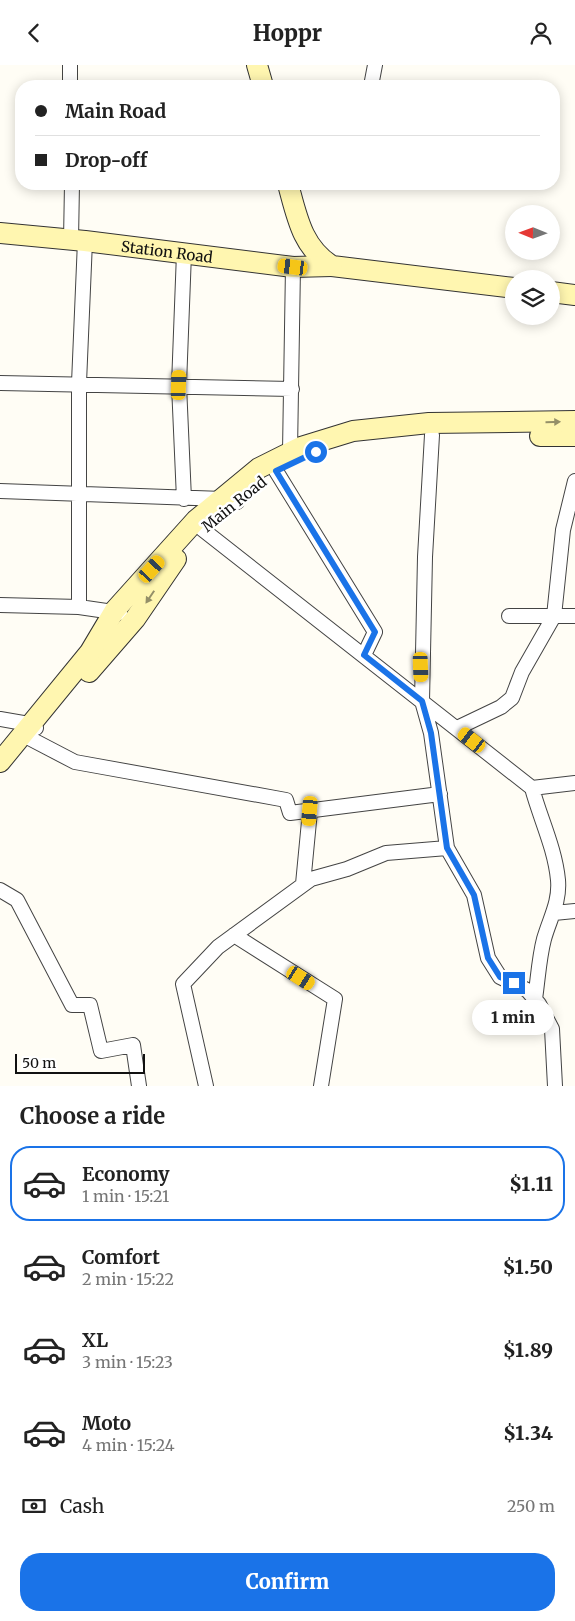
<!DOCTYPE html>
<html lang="en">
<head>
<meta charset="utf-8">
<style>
	body { margin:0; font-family:Merriweather,serif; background:#f2f2f2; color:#222; height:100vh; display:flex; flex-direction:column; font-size:19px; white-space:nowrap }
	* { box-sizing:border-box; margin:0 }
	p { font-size:16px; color:#767676 }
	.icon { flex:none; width:28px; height:28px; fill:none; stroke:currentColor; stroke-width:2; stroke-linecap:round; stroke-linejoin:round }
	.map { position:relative; height:1021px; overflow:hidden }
	.drawer { display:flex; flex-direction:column; background:#fff; flex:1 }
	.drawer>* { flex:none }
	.top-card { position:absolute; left:15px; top:15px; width:545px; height:110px; border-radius:20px; box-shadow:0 2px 12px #0003; display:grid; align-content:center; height:110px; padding:0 20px; background:#fff }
	.needle { width:32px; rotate:271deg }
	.controls { position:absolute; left:505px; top:140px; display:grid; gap:10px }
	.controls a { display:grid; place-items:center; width:55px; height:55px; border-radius:50%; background:#fff; box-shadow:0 2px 12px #0003; font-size:25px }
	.scale { position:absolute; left:15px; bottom:12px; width:130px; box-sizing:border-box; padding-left:5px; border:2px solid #111; border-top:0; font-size:14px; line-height:18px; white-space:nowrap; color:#111; -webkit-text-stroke:4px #fff; paint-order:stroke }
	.end { position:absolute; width:22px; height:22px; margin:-11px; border:6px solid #1a73e8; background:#fff; box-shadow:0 0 0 2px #fff }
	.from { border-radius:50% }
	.bubble { position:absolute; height:35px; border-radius:18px; background:#fff; box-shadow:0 2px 12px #0003; font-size:16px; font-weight:800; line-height:35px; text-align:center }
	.car { position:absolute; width:15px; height:30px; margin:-15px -8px; border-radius:6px; box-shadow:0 0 4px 1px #0007; background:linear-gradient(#f5c518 24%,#345 0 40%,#f5c518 0 76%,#345 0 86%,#f5c518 0) }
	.top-card b { display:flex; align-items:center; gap:18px; height:48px; font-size:19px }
	.top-card b+b { border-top:1px solid #e0e0e0 }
	.top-card i { width:12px; height:12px; background:#222 }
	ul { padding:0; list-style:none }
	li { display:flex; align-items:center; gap:15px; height:75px; margin:0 10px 8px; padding:0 10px; border:2px solid transparent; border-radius:20px }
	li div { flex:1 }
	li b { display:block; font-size:19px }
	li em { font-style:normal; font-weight:800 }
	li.current { border-color:#1a73e8 }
	li>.icon { width:45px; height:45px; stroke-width:1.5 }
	h2 { padding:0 20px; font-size:22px; line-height:60px }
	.pay { display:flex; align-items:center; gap:12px; height:55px; padding:0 20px; font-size:19px }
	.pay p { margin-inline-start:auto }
	.primary-button { display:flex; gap:10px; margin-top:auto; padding:10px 20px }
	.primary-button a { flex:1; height:58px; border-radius:20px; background:#1a73e8; color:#fff; font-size:20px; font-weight:800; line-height:58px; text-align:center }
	header { display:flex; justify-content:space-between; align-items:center; height:65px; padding:0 20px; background:#fff; font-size:22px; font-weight:800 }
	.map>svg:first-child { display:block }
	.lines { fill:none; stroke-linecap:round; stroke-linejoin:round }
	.street-casing { stroke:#444; stroke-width:16 }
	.secondary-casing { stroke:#333; stroke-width:22 }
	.street { stroke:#fff; stroke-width:14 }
	.secondary { stroke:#fff6b0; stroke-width:20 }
	.oneway { fill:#948f68 }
	.route { stroke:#1a73e8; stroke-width:6 }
	.labels { text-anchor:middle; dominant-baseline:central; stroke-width:5; stroke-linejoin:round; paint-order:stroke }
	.street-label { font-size:15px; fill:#111; stroke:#fff }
</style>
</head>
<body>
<header><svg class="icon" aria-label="back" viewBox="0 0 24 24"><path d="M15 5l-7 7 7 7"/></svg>Hoppr<svg class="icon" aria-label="person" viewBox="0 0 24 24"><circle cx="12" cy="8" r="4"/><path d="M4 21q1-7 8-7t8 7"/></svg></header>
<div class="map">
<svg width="575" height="1021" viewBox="0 0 575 1021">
	<rect width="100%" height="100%" fill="#fffdf5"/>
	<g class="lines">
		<g class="street-casing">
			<path id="street" d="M70 0V21
				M371 21 375 0
				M71 175 72 119
				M184 188 179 320 184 434
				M0 318 292 324
				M432 370 425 492 422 636 431 668 447 783 474 830 488 893 500 912 527 925 539 939 552 964 555 1021
				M290 386 293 202
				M276 406 375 567 364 590
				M0 426 223 434 237 437
				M202 464 532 723C540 753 555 783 558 815 560 837 550 853 544 874 539 893 538 914 535 934
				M0 540 79 542 120 548
				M79 542V318L85 176
				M509 551H575
				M0 654 29 659 36 663
				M457 663 501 642 512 633 522 607 554 551 563 465 575 416
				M29 673 75 697 286 735 290 748 440 729
				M532 723 575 718
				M303 819 310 746
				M0 825 17 835 72 940H90L101 986 133 980 139 1021
				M554 848 575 846
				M234 870 335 934 321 1021
				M206 1021 183 919 218 882 311 814 347 804 386 788 447 783"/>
		</g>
		<g class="secondary-casing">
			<g id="secondary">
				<path d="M257 0 263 21"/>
				<path d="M288 119C297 152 302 182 332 201L514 223"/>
				<path id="s1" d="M0 168 85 176 293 202 332 201"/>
				<path d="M551 227 575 230"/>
				<path d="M540 371H575"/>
				<path d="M89 607 135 554 176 494"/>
				<path d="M0 697 90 587 115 545 196 455 259 403 301 382 353 366 429 358 575 356"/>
			</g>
		</g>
		<use href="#street" class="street"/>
		<use href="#secondary" class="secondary"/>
	</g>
	<defs><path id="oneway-solid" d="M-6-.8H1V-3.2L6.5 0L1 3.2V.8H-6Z" transform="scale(1.25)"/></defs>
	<g class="oneway">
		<use href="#oneway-solid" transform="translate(553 357) rotate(-1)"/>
		<use href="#oneway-solid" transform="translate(150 532) rotate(124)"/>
	</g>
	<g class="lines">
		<path class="route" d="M316 387 276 406 375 567 364 590 422 636 431 668 447 783 474 830 488 893 500 912 514 918"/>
	</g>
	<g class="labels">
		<g class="street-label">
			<text stroke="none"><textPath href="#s1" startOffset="168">Station Road</textPath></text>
			<text transform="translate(234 439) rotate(-39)">Main Road</text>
		</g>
	</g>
</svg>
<div class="controls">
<a><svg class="needle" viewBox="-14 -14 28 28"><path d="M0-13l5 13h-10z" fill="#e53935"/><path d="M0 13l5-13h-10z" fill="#767676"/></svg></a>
<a><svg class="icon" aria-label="layers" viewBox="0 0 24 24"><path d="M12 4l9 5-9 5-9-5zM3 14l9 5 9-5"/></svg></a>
</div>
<div class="scale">50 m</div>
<i class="end from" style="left:316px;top:387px"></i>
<i class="end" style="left:514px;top:918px"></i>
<div class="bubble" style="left:472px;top:935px;width:82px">1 min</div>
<i class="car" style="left:293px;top:202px;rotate:277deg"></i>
<i class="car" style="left:179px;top:320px;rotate:2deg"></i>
<i class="car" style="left:152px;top:504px;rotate:42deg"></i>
<i class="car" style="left:421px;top:602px;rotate:178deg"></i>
<i class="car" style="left:472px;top:675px;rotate:308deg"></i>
<i class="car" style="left:310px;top:746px;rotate:185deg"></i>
<i class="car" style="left:301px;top:913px;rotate:122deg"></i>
<div class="top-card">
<b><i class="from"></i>Main Road</b>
<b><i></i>Drop-off</b>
</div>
</div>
<section class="drawer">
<h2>Choose a ride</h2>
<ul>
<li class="current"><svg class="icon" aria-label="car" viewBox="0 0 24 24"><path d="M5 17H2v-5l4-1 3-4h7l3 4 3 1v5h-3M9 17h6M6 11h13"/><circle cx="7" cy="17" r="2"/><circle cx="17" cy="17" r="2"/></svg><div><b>Economy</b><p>1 min · 15:21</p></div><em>$1.11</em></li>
<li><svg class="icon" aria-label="car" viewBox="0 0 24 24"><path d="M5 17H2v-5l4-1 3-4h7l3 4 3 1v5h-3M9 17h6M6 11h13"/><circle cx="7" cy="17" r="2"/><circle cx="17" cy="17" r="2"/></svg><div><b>Comfort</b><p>2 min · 15:22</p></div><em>$1.50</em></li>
<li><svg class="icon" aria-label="car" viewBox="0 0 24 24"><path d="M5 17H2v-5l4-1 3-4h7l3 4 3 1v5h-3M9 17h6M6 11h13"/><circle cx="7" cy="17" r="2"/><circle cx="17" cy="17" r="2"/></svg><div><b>XL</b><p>3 min · 15:23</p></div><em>$1.89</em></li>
<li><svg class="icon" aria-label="car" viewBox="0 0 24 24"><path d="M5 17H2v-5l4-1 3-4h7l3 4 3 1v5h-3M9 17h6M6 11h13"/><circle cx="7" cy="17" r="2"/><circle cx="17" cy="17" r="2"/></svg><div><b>Moto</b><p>4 min · 15:24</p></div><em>$1.34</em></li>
</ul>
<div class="pay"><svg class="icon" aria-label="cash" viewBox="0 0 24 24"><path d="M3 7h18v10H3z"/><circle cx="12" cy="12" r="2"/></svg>Cash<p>250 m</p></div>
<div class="primary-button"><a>Confirm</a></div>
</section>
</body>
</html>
